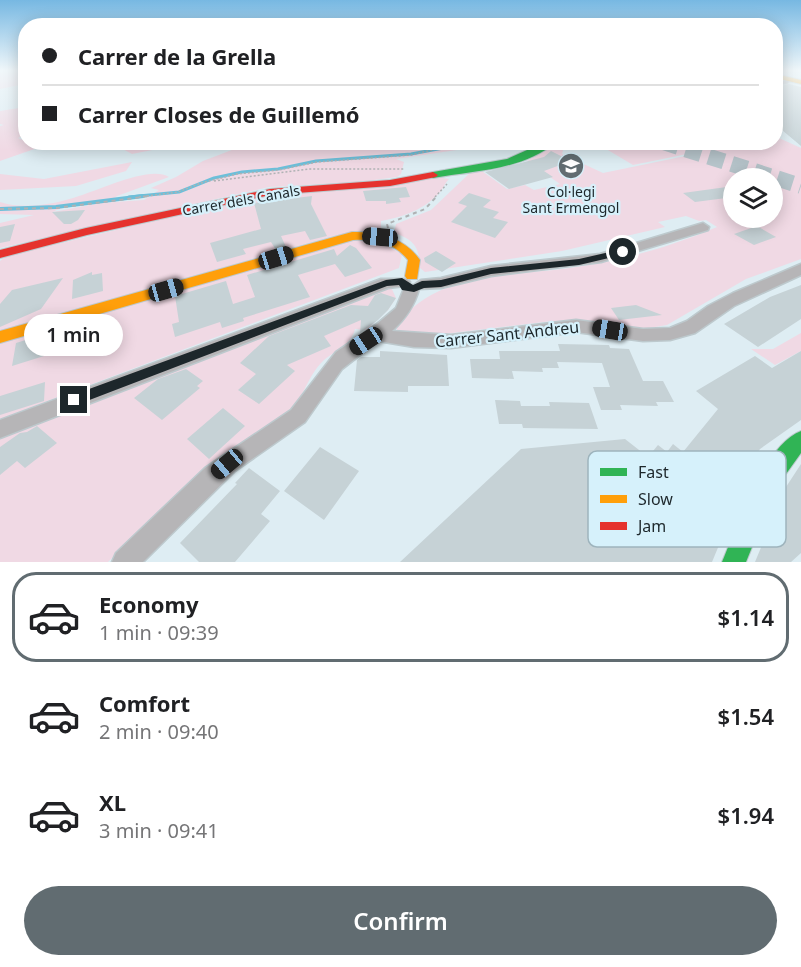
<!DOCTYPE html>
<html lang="en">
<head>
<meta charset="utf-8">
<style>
	body { margin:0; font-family:"Noto Sans",sans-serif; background:#f6f6f6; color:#202124; height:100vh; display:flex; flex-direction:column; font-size:22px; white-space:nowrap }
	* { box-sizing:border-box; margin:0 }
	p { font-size:20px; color:#757577 }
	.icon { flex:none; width:33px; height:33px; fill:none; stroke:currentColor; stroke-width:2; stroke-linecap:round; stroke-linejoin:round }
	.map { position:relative; height:562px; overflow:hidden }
	.sheet { display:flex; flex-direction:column; background:#fff; flex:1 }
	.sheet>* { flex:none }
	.guide { position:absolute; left:18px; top:18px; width:765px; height:132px; border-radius:24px; box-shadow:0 3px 15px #0003; display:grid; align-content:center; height:132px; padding:0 24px; background:#fff }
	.fabs { position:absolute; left:723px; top:168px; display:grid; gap:12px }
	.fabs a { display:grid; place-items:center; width:60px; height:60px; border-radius:50%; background:#fff; box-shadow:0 3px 15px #0003; font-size:30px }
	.end { position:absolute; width:27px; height:27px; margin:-14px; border:8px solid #1d272b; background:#fff; box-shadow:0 0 0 3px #fff }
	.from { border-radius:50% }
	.bubble { position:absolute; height:42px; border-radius:21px; background:#fff; box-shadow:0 3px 15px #0003; font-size:20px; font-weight:600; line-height:42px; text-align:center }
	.car { position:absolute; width:18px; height:36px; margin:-18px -9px; border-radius:8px; box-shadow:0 0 4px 2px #0007; background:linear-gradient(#222 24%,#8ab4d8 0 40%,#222 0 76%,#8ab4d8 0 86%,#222 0) }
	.guide b { display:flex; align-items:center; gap:21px; height:57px; font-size:22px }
	.guide b+b { border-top:2px solid #e0e0e0 }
	.guide i { width:15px; height:15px; background:#202124 }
	ul { padding:10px 0 0; list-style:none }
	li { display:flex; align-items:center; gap:18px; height:90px; margin:0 12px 9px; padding:0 12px; border:3px solid transparent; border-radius:24px }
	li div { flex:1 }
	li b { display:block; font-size:22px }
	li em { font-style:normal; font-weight:600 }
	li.current { border-color:#616c71 }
	li>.icon { width:54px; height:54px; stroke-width:1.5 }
	.action { display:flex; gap:12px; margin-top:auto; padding:12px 24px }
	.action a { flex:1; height:69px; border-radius:36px; background:#616c71; color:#fff; font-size:24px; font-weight:600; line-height:69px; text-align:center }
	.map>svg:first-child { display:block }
	.green { fill:#f0d9e4; fill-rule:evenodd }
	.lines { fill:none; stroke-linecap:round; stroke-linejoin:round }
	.stream-far1 { stroke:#6dbfd9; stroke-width:3 }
	.stream { stroke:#6dbfd9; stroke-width:4 }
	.building { fill:#c6d2d6 }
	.primary-tunnel { stroke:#b7c5cb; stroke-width:16; stroke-dasharray:16 8; stroke-linecap:butt }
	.lane-casing { stroke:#bdc9cd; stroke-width:2 }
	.street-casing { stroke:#bdc9cd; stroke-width:3 }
	.fast-casing { stroke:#bdc9cd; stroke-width:2 }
	.slow-casing { stroke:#bdc9cd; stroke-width:2 }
	.jam-casing { stroke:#bdc9cd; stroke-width:2 }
	.path-far1 { stroke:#afb2b4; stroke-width:1.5; stroke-dasharray:2 2; stroke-linecap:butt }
	.path { stroke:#afb2b4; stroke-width:2; stroke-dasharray:4 4; stroke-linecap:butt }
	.lane { fill:#b6b5b7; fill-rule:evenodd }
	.street { fill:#b6b5b7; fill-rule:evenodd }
	.fast { fill:#30b455; fill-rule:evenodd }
	.slow { fill:#ff9f0a; fill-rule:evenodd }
	.jam { fill:#e5322d; fill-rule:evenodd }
	.route { fill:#1d272b }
	.labels { text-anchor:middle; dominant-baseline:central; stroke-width:4.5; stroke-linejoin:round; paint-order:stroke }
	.far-poi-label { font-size:14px; fill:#1d272b; stroke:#d6f1fb }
	.far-street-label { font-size:14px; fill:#1d272b; stroke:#d6f1fb }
	.street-label { font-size:16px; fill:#1d272b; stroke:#d6f1fb }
	.key { fill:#d6f1fb; stroke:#9eb4bd; stroke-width:1.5 }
	.key-label { font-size:16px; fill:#1d272b }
</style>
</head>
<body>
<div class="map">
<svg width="801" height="562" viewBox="0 0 801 562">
	<rect width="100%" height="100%" fill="#deedf3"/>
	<path class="green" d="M0 71H25V84L0 89Z
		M25 107V135L18 138 40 147 0 161V126L4 125 0 124V111Z
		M776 132 779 138 801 148V259L746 279 667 325 643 329 572 321H552L419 337 398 332 396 327C435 269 515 277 576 267 624 260 673 246 717 227L706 220 699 221 686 216 658 222 665 227 562 251 425 272 420 268C419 247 415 240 394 233L396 224 431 210 473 170 479 169 507 189 525 185 534 190 560 184 527 161 559 143H565L562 154 603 173 700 153 680 143 776 142ZM734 178H772V218H734Z
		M75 143 188 142V143L132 154 115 145Z
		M250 143H504L396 159 404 162 401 174 397 177 358 182 269 187 0 248V223L34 215 0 214V202C24 210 56 204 79 196 100 190 150 165 169 177L117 196C106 207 69 202 53 212L100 203 144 200 159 190 151 188 176 177 203 161Z
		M596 143H678L697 152 633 165Z
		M132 162 126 171 76 186 0 190V174L44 179Z
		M438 177 449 179C445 183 444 187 441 191 426 209 403 217 381 221V233L355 232 333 236 0 331V261L7 256 242 200Z
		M358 239 376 240 402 254 399 268 0 419V342Z
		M386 287H391L396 298 388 310 366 330 355 329C351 345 336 350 324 360 306 377 305 399 284 416 259 436 228 447 204 469 171 499 140 531 108 562H0V435Z
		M801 333V351L775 365 751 349H773Z"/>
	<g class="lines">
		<path class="stream-far1" d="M129 197 179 192 214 178 242 172 278 169 316 161 411 154 476 142"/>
		<path class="stream" d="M0 209 56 207 143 196"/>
	</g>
	<path class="building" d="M789 84 801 87V146L776 125V87Z
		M551 151 571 161 544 171 553 177 509 189 485 172 544 157Z
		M734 186V197L695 202 683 193Z
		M406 187 410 197 399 198 401 202 386 204V201H366L363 191Z
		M469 193 491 200 483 207 499 212 493 218 508 222 495 238 451 222 467 206 458 203Z
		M312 196 311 204 327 236 310 240 305 231 281 236 286 247 276 250 271 242 243 249 246 254 217 262 210 243 261 229 254 203Z
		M85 210 78 220 71 224H64L52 212Z
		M15 224 10 241 0 243V227Z
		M757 226 776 237 754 245 734 234Z
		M350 245 356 248 372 268 345 277 335 264 298 275 310 297 243 318 244 321 222 328 220 322 175 337 172 324 179 322 175 296 226 281 233 304 255 297 247 275 334 249 337 256Z
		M436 251 456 263 442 272 425 262 424 258Z
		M92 272V275L102 273 103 291 72 299 73 280Z
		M63 278 41 309 0 327V304L12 290Z
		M801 285V319L758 347 724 324 770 297Z
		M381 293 396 298 388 310 378 320 360 333 361 320 324 336 331 346 287 365 295 371 259 404 238 390 256 374 240 363 269 336 351 305 368 306 375 295Z
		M636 305 641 307 662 315 619 320 611 308Z
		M61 329 60 351 12 366 16 343Z
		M558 344 609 345 610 348 629 349 643 381H663L674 402H656L658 406 620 405 622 410H601L593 387H610L602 363 557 362 559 368H542L543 372 512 371 514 379 472 378 470 359H500L499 351H560Z
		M380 351 447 355 449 386H408V392L354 391 357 360 361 357H380Z
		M801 351V420L760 449 731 492 725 488 714 504 705 506 702 511 705 518 715 520 717 525 727 526 712 562H400L521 449 625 439 648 457 658 445 667 452 673 444 683 452 718 409 696 391 755 356 772 368Z
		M186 369 203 381 197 386 200 388 162 420 134 398 158 379Z
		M45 382 44 401 0 415V396Z
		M495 400 520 401 521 406H550L549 402 589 403 598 429 523 428 522 424H499Z
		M223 408 245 426 209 459 187 439Z
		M37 426 57 443 25 468 17 461 0 475V447L20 433 27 432Z
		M320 447 359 471 324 520 284 491Z
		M801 464V553L791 562H755L786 487Z
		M249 468 280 491 261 514 270 521 235 562H199L180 543 237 484 235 483Z"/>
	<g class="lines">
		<path class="primary-tunnel" d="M663 142 801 186"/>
		<g class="lane-casing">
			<path id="lane" d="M789 79 791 80 787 83 776 85V83Z
				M710 506H744L748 508 750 512 748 516 744 518H710L706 516 704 512 706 508Z"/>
		</g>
		<g class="street-casing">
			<path id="street" d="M703 223 709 227 708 230 601 262 491 276 441 288 419 289C414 307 405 319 392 331L451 335 576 320 643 329 670 328 687 321 708 306 733 293 801 264V275L734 306 695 333 670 340 643 341 576 332 451 348 414 347 378 341 342 369 305 422 235 471 143 562H112L116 553 205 468 291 410 336 352 377 324 396 308 405 286 388 288 0 438V420L381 279H407L410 282 408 285H414L421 280 441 278 491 266 600 254Z"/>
		</g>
		<g class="fast-casing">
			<path id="fast" d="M545 142H556C524 170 473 171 433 178L428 175 433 172 507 159Z
				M801 431V453L776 488 746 562H722C737 527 764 445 801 431Z"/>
		</g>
		<g class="slow-casing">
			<path id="slow" d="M776 74 801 80V84L776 78Z
				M352 232C379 232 404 237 420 260L417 279H407L405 276 408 260C393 242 375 239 353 240L0 343V331Z"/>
		</g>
		<g class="jam-casing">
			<path id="jam" d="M433 172 438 175 436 177 390 186 270 195 87 235 0 258V250L86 228 270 189 390 180Z"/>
		</g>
		<path class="path-far1" d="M225 144 232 142
			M214 181 309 169H405
			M139 197 178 192 201 183 237 174 279 170 317 162 411 155 457 144 480 142
			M435 197 447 184"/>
		<path class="path" d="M0 209 57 208 150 196
			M388 228 387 224 425 209 437 196"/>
		<use href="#lane" class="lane"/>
		<use href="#street" class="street"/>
		<use href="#fast" class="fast"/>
		<use href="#slow" class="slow"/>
		<use href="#jam" class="jam"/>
	</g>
	<linearGradient id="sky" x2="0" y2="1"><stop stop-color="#77b8e2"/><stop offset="0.47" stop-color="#f0f7fa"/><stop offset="1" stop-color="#f0f7fa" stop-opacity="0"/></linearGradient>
	<rect width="801" height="150" fill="url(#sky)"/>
	<path class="route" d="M623 249 628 252 626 254 579 265 491 274 441 287 424 288 414 292 402 290 399 285 387 286 79 404 74 406 68 400 70 396 386 280 402 278 413 285 422 281 441 280 491 268 579 259Z"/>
	<defs>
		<g id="school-disc" transform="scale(1.35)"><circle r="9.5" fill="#616c71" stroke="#d6f1fb"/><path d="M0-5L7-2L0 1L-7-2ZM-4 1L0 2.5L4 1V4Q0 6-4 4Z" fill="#fff"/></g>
	</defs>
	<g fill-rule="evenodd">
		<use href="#school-disc" x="571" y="166"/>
	</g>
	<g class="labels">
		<g class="far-poi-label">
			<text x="571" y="191">Col·legi<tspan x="571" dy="16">Sant Ermengol</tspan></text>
		</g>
		<g class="far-street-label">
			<text transform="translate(241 200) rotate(-10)">Carrer dels Canals</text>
		</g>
		<g class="street-label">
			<text transform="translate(507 334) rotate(-6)">Carrer Sant Andreu</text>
		</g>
	</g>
	<rect x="588" y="451" width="198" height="96" rx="9" class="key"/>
	<rect x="600" y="468" width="27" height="8" fill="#30b455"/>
	<rect x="600" y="495" width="27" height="8" fill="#ff9f0a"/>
	<rect x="600" y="522" width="27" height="8" fill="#e5322d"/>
	<g class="key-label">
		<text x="638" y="478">Fast</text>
		<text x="638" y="505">Slow</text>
		<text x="638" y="532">Jam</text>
	</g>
</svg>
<div class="fabs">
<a><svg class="icon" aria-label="layers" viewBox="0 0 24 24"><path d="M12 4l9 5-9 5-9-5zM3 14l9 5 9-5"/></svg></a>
</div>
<i class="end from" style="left:623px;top:252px"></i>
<i class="end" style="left:74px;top:400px"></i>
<div class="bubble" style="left:24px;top:314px;width:99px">1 min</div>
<i class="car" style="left:380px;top:237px;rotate:275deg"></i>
<i class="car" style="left:276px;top:258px;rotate:73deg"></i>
<i class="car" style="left:166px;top:290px;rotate:74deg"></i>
<i class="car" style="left:610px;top:330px;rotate:280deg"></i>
<i class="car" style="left:366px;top:341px;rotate:237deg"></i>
<i class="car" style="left:227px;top:464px;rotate:230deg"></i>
<div class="guide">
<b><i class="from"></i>Carrer de la Grella</b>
<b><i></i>Carrer Closes de Guillemó</b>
</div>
</div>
<section class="sheet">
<ul>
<li class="current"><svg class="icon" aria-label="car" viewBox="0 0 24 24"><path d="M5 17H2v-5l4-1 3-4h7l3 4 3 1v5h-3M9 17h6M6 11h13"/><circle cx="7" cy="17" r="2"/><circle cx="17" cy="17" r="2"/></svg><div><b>Economy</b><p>1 min · 09:39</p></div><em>$1.14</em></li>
<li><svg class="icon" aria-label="car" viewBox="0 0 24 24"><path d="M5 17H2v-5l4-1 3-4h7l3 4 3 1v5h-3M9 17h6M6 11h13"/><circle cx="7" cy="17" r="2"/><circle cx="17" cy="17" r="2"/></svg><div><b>Comfort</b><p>2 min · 09:40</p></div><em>$1.54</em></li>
<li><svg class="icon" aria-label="car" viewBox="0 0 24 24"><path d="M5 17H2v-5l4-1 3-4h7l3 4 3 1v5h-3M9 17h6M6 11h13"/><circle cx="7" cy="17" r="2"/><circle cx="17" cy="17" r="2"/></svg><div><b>XL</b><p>3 min · 09:41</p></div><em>$1.94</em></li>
</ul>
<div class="action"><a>Confirm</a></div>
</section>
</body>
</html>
